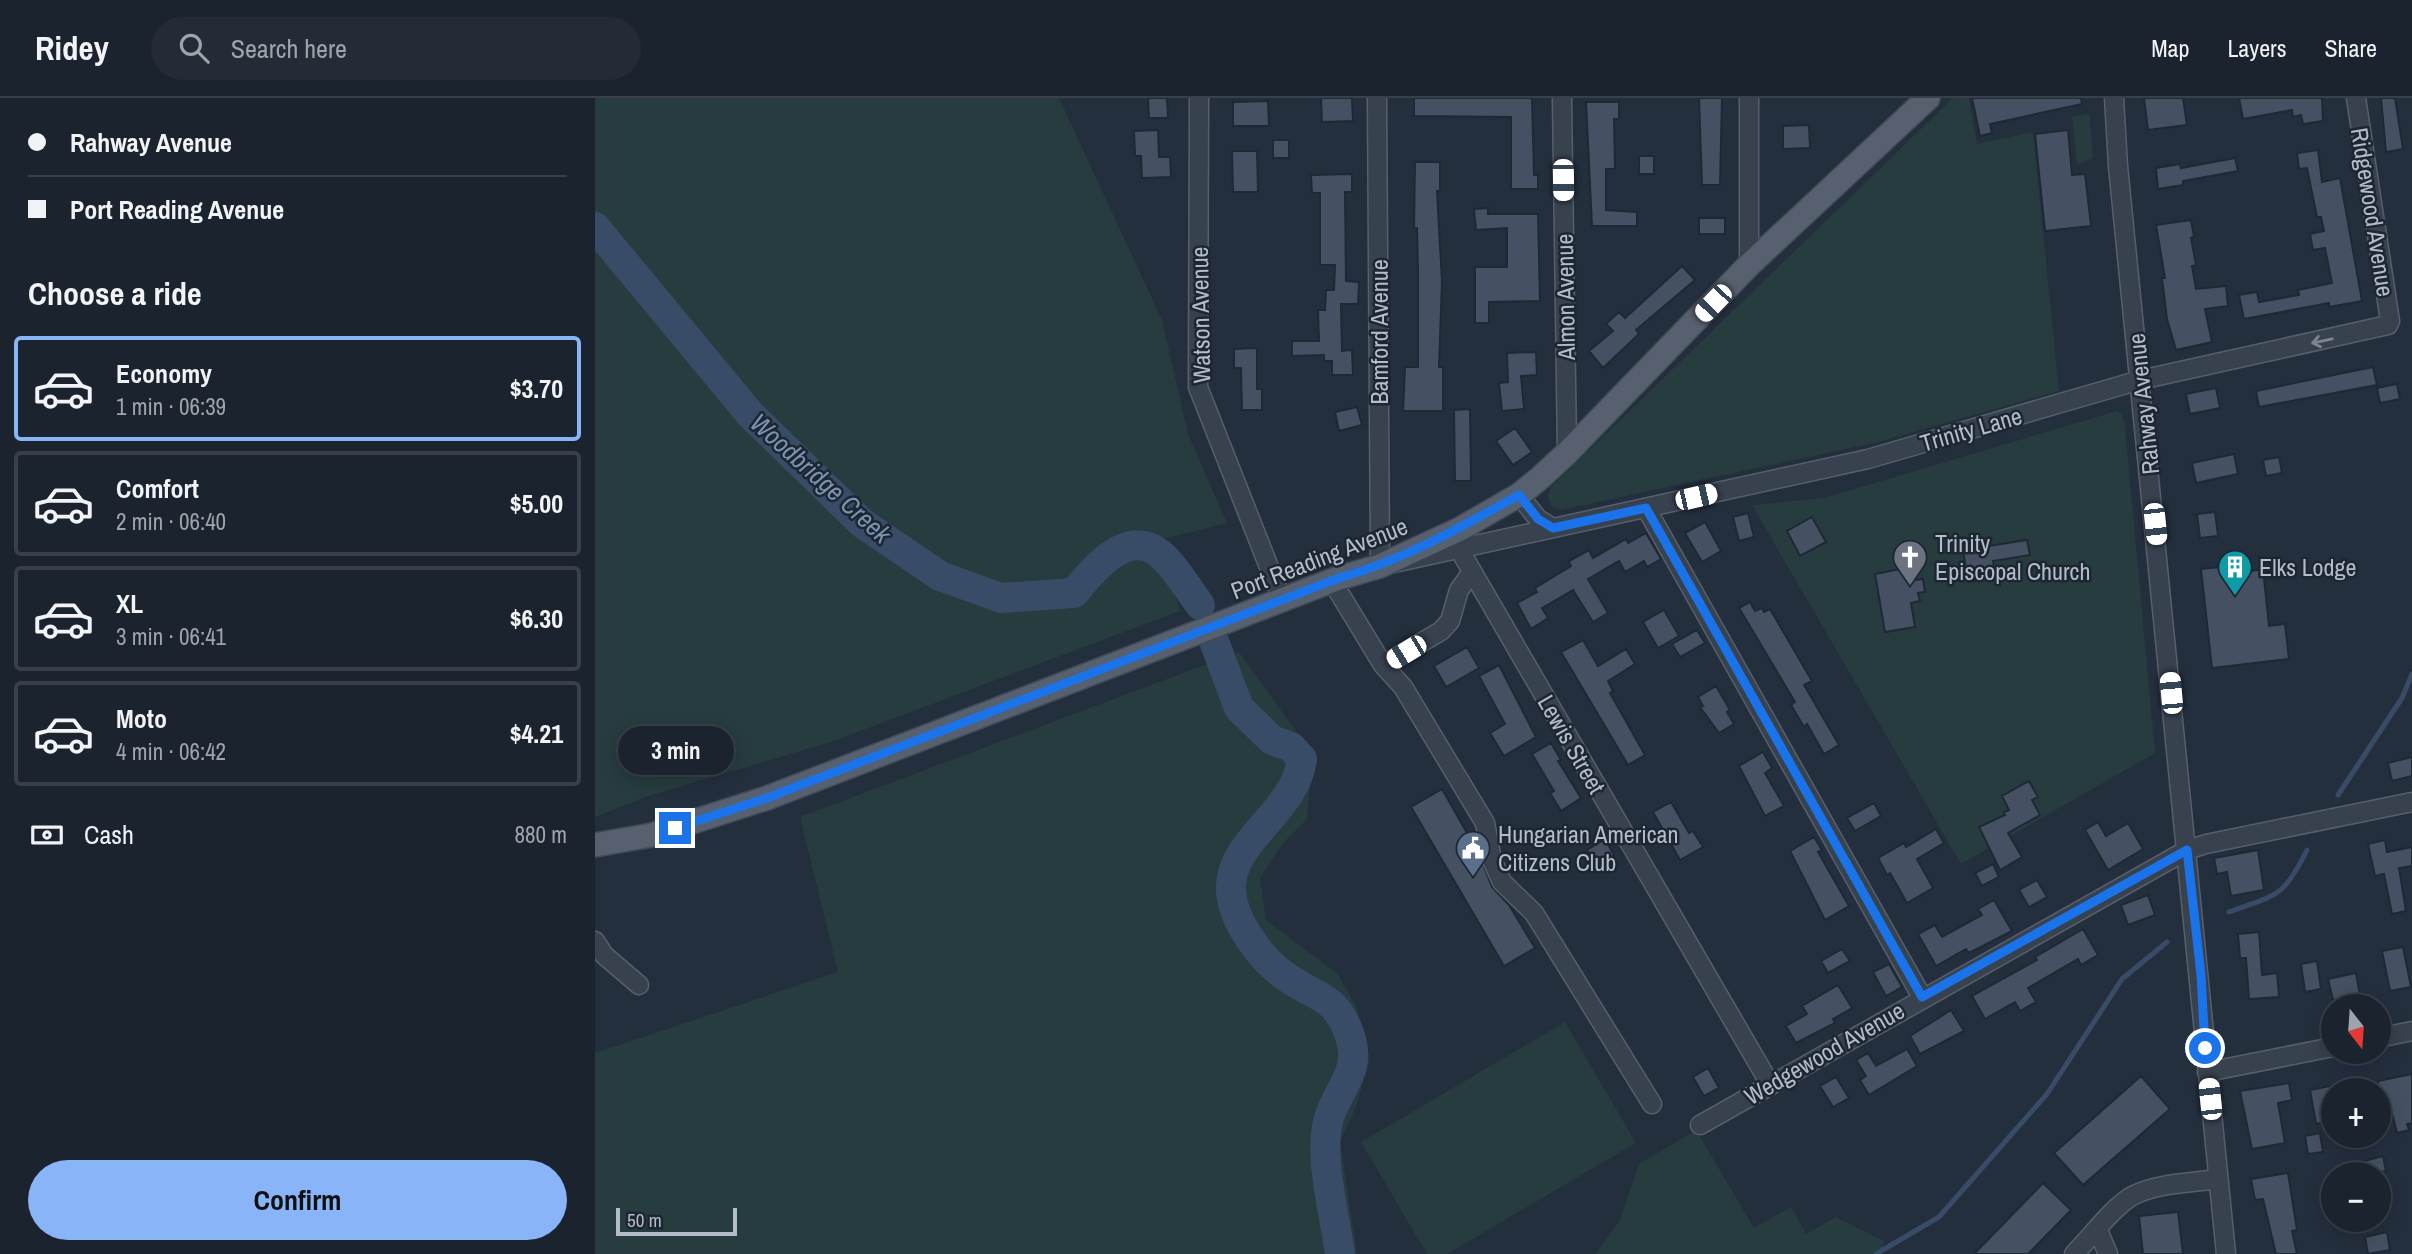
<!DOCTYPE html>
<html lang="en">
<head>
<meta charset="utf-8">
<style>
	body { margin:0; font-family:"Archivo Narrow",sans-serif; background:#242b36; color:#f1f3f6; height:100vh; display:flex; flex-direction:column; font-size:26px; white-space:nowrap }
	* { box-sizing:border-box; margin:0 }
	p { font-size:23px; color:#a0a4aa }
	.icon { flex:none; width:38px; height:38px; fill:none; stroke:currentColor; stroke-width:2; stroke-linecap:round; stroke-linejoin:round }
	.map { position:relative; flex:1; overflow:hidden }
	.panel { display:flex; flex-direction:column; background:#1b232e; width:595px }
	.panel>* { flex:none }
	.hud { display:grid; align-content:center; height:154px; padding:0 28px; background:#1b232e }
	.needle { width:46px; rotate:163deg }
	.tools { position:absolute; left:1726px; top:896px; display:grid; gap:14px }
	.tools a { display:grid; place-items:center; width:70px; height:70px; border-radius:50%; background:#1b232e; box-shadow:0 4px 18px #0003,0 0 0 2px #39404a; font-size:35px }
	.scale { position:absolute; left:21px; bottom:18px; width:121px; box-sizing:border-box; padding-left:7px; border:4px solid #b4bcc9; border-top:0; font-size:19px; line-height:24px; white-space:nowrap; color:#b4bcc9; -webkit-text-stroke:5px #1d2633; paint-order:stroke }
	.end { position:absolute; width:32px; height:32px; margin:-16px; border:9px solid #1a73e8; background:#fff; box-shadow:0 0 0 4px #fff }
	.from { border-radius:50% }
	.bubble { position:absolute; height:49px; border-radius:24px; background:#1b232e; box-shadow:0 4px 18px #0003,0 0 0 2px #39404a; font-size:23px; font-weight:700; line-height:49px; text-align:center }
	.car { position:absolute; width:21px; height:42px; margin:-21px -10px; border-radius:9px; box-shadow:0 0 5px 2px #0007; background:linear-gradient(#fff 24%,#345 0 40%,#fff 0 76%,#345 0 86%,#fff 0) }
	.hud b { display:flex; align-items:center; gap:24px; height:66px; font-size:26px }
	.hud b+b { border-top:2px solid #39404a }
	.hud i { width:18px; height:18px; background:#f1f3f6 }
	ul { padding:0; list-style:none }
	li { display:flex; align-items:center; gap:21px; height:105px; margin:0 14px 10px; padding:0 14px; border:4px solid #39404a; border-radius:7px }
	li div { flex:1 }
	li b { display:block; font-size:26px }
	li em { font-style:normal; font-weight:700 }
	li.active { border-color:#8ab4f8 }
	li>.icon { width:63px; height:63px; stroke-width:1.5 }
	h2 { padding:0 28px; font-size:32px; line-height:84px }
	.pay { display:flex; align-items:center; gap:18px; height:77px; padding:0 28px; font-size:26px }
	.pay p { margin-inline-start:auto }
	.button { display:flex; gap:14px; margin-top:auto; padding:14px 28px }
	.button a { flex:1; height:80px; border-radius:42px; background:#8ab4f8; color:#111; font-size:28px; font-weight:700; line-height:80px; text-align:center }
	header { display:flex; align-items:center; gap:42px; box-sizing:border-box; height:98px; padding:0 35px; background:#1b232e; border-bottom:2px solid #39404a }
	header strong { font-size:33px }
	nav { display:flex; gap:38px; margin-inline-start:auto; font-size:24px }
	.search { width:490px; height:63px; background:#242b36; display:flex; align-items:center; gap:18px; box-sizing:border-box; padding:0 24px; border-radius:38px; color:#a0a4aa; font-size:26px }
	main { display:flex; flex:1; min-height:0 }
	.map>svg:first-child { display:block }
	.green { fill:#263c3f }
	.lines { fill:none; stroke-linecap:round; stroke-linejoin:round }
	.stream { stroke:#394c67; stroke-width:5 }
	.river { stroke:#394c67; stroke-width:30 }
	.building { fill:#455162; stroke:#1f2835; stroke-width:2 }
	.minor-casing { stroke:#565f6c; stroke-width:21 }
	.major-casing { stroke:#414a57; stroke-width:26 }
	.minor { stroke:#38414e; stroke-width:18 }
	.major { stroke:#56606e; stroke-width:23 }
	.oneway { stroke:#7c8592 }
	.route { stroke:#1a73e8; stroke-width:9 }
	.labels { text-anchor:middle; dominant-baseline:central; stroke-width:5; stroke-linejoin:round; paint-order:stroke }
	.street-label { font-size:24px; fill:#b4bcc9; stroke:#1d2633 }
	.poi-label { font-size:24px; fill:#b4bcc9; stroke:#1d2633; text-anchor:start }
	.water-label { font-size:26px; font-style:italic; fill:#7c92b1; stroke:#1d2633 }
</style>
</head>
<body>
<header>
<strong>Ridey</strong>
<div class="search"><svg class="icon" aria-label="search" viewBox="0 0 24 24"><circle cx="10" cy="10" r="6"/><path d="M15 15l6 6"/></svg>Search here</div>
<nav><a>Map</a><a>Layers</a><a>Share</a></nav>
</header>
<main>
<section class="panel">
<div class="hud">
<b><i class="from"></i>Rahway Avenue</b>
<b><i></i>Port Reading Avenue</b>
</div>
<h2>Choose a ride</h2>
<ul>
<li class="active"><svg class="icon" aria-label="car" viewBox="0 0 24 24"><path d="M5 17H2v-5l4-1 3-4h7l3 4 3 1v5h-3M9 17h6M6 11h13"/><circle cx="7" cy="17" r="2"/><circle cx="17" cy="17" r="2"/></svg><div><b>Economy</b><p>1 min · 06:39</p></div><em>$3.70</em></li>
<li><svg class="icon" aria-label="car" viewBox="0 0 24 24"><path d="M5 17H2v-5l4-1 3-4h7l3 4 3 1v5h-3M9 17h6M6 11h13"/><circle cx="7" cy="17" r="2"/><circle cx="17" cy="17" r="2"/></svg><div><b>Comfort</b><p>2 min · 06:40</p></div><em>$5.00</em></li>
<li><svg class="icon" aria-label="car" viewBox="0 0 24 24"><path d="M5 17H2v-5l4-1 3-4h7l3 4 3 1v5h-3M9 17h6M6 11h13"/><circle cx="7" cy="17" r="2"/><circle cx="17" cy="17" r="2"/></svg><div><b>XL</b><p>3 min · 06:41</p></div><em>$6.30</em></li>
<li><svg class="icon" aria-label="car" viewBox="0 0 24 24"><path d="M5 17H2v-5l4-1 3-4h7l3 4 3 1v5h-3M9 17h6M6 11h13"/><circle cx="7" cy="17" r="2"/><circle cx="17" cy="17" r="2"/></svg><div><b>Moto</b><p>4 min · 06:42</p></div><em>$4.21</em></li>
</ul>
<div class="pay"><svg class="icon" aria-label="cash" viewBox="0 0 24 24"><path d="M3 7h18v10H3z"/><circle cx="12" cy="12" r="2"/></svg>Cash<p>880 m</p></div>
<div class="button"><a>Confirm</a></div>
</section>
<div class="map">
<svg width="1817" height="1156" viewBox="0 0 1817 1156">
	<rect width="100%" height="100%" fill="#242f3e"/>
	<path class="green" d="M0 0H464L567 222 593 336 632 425 563 442 585 513 236 644 53 698 0 719Z
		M1358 0H1374L1382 46 1438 34 1464 293 1279 345 965 412 956 408 953 397 956 389Z
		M1494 16 1498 60 1482 67 1477 19Z
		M1522 313 1527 317 1530 329 1560 655 1366 766 1157 407 1229 400Z
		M644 554 718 657 712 721 688 745 665 780 671 822 743 876 762 910 775 962 760 1011 745 1043 762 1156H0V955L243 874 205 719Z
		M970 924 1041 1045 852 1156H832L766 1044Z
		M1101 1032 1159 1130 1196 1109 1211 1136 1241 1119 1289 1143 1287 1156H1000L1025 1122 1044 1066Z"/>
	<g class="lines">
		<path class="stream" d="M1743 697 1807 600 1817 576
			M1634 814C1683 796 1688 800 1712 752
			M1281 1156 1344 1119 1452 996 1527 881 1572 844"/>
		<path class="river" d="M0 129 155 316 267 425 345 478 406 500 479 495C498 472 531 430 564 455 580 468 593 491 605 507
			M620 546 644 610 677 642 696 649 707 661C700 716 633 742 636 793 638 824 667 863 693 880 721 900 739 896 754 935 767 970 747 986 736 1014 721 1051 740 1117 745 1156"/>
	</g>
	<path class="building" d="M553 0H572L573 20H554Z
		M726 0H757L758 23 727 24Z
		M819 0H937L939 77H943V91H916V19L819 18Z
		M1104 0H1127L1125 87H1107Z
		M1377 0H1486L1487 6 1395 26 1397 35 1385 38Z
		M1549 0H1588L1592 27 1553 32Z
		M1644 0H1727L1728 23 1708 26 1706 17 1698 19 1697 12 1648 21Z
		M1786 0H1800L1808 51 1791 54Z
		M673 3 674 28H638V4Z
		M991 4H1024V21H1019L1020 71H1011V112L1042 114V128H997Z
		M1214 27 1215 50 1188 51V28Z
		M563 32 564 59H575L576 79 547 80 546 58H540L539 33Z
		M1473 32 1477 77 1490 76 1496 128 1450 133 1440 36Z
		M678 42H694V60H678Z
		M1723 52 1727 84 1745 80 1767 203 1734 209V205L1649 221 1644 197 1662 194 1664 204 1704 197 1703 192 1737 185 1730 150 1718 152 1715 136 1729 133 1726 119H1722L1712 70 1704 71 1702 55Z
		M637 53H662L663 94H638Z
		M1044 58H1059V76H1044Z
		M1640 60 1643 73 1588 83V87L1563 91 1561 70 1585 66 1586 70Z
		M820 64H845V93H842L847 183 844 269H848V313H808L810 269H823V171L822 130H819Z
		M757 76V94H750L751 183 764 184 763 206H746L747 253 757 252 758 277H737V263H729V257L697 258V243H724L723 212H730L731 192H739L740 167H725V95H717L716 77Z
		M893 110V116H943L945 203 894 204V225H880V169H912V130L881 132 879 111Z
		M1104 120H1130V136H1104Z
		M1596 122 1599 139 1596 140 1601 167 1597 168 1601 191 1631 188 1633 208 1610 211 1617 244 1581 252 1572 221 1567 180H1570L1561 127Z
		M1087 168 1100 182 1041 232 1044 236 1008 270 994 253 1018 233 1011 226 1024 214 1030 220Z
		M662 250V291H667V312H647L646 270H639V251Z
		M941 254 942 277 926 278 929 311 907 313 904 285 913 284 912 255Z
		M1778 269 1782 287 1664 309 1661 293Z
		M1802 286 1805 301 1785 305 1782 290Z
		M1621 290 1625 310 1595 316 1591 296Z
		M762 309 767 327 744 333 740 314Z
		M875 311 876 383H860L859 312Z
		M920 330 937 354 918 367 901 343Z
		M1639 356 1643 376 1601 385 1597 365Z
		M1684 359 1687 375 1671 378 1668 362Z
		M1620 414 1623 438 1605 440 1602 416Z
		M1153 415 1159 439 1144 443 1138 419Z
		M1217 419 1231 444 1205 458 1192 433Z
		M1110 424 1126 453 1107 464 1090 435Z
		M1051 435 1066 461 1052 469 1049 463 1030 474 1024 463 993 481 1013 515 998 524 978 492 947 510 953 520 936 531 922 505 942 494 940 490 976 468 974 463 994 452 998 460 1031 441 1033 445Z
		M1432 442 1435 457 1398 463 1400 475 1396 476 1397 480 1373 484 1368 452Z
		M1655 466 1656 473 1668 471 1674 528 1690 526 1694 561 1617 570 1606 471Z
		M1310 470V474L1319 473 1321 482 1328 481 1330 494 1323 495 1325 503 1316 505 1320 529 1290 534 1280 476Z
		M1155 504 1160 513 1167 510 1169 514 1175 511 1217 583 1209 587 1244 647 1229 656 1212 626 1209 629 1196 607 1200 604 1144 510Z
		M1069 512 1084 538 1063 550 1048 524Z
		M1102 532 1110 545 1085 559 1077 546Z
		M988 542 1003 568 1031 551 1040 566 1013 583 1018 593 1015 595 1050 657 1033 667 966 554Z
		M872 549 884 570 851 589 839 568Z
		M904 567 941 639 909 658 895 635 910 626 884 578Z
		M1121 588 1135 612 1132 614 1139 626 1124 635 1105 609 1108 608 1103 599Z
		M956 645 966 662 963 663 986 700 966 713 955 695 959 693 937 656Z
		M1168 654 1177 670 1170 675 1189 708 1170 718 1144 668Z
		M1817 659V678L1797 683 1793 665Z
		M1434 683 1443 699 1437 702 1445 717 1413 735 1427 759 1405 772 1384 729 1410 717 1409 714 1414 712 1407 698Z
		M847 691 884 756 897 789 914 807 940 850 909 868 816 709Z
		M1076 704 1094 735 1098 733 1108 749 1085 762 1058 714Z
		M1279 705 1286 718 1260 733 1252 720Z
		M1503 724 1511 738 1533 725 1548 751 1513 772 1490 732Z
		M1341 731 1349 745 1322 761 1338 790 1312 805 1295 775 1292 777 1283 760 1309 745 1311 749Z
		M1219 739 1227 752 1223 754 1254 808 1230 822 1195 753Z
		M1010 741 1019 757 1001 768 992 752Z
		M1790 742 1792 754 1817 749V768L1804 770 1811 813 1797 816 1789 776 1780 778 1773 746Z
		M1663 752 1669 792 1636 798 1632 774 1622 776 1619 760Z
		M1398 766 1404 779 1387 788 1380 775Z
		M1442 782 1452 799 1434 809 1424 792Z
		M1553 797 1560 817 1533 827 1526 807Z
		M1399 802 1417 833 1374 855 1371 851 1341 868 1323 836 1340 827 1347 839 1387 817 1383 811Z
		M1488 831 1503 857 1486 867 1483 861 1433 890 1441 904 1425 913 1420 904 1390 921 1377 898 1442 862 1440 859Z
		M1664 834 1667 877 1682 875 1684 899 1654 901 1651 860H1645L1643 836Z
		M1808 849 1816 889 1795 893 1787 853Z
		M1247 851 1255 863 1233 875 1226 863Z
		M1722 863 1726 891 1710 894 1706 866Z
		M1294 866 1307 889 1291 898 1278 874Z
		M1761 875 1765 897 1738 902 1733 881Z
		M1243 887 1257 910 1238 921 1240 925 1201 945 1191 928 1212 916 1207 908Z
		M1356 912 1369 933 1325 956 1315 938Z
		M1312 951 1322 968 1274 997 1265 982 1271 978 1261 962 1273 955 1281 968Z
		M1113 970 1124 990 1109 998 1098 979Z
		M1817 976V1025L1812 1026 1814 1032 1802 1035 1793 1000 1783 1002V983Z
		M1546 978 1575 1011 1488 1087 1459 1055Z
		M1241 979 1254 1000 1238 1009 1225 988Z
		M1694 985 1697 1002 1683 1005 1690 1045 1657 1051 1645 993Z
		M1735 988 1738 1023 1721 1026 1715 992Z
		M1725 1035 1728 1054 1713 1056 1710 1038Z
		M1788 1058 1791 1073 1775 1076H1744L1743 1070Z
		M1693 1075 1702 1132 1697 1133 1702 1156H1681L1668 1101 1660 1102 1656 1081Z
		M1448 1085 1476 1112 1433 1156H1379Z
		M1583 1114 1588 1156H1548L1544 1118Z
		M1792 1134 1795 1152 1773 1156 1770 1139Z"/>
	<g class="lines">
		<g class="minor-casing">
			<path id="minor" d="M604 0 603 289 687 502
				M782 0 785 468 1273 361 1545 282 1793 227 1795 223 1761 0
				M967 0 972 355
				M1154 0V167
				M1519 0 1523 68 1631 1156
				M924 397 943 421 958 430
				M1051 410 1327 899
				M864 451 1175 986
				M737 483 788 567 846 533 855 523 864 492 877 474
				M788 567 808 589 890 725 897 762 907 784 939 815 1057 1006
				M0 843 9 857 44 887
				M1783 940 1817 933
				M1612 974 1738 949
				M1105 1027 1592 752 1611 746 1817 704
				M1503 1132 1513 1156
				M1479 1156C1496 1139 1517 1110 1537 1098 1562 1085 1596 1085 1623 1081"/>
		</g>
		<g class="major-casing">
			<path id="major" d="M0 747 57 737 172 700 744 480 785 468 865 431 924 397 945 380 972 355 1154 167 1333 0"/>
		</g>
		<use href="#minor" class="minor"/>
		<use href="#major" class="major"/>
	</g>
	<defs><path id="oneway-shaft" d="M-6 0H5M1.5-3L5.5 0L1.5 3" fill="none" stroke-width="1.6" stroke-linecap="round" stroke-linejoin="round" transform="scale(1.75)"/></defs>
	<use class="oneway" href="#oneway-shaft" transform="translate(1727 243) rotate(168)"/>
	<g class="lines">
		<path class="route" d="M80 730 172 700 744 480C809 462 866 429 924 397L943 421 958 430 1051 410 1327 899 1592 752 1606 877 1610 950"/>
	</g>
	<defs>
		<g id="church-pin" transform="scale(1.75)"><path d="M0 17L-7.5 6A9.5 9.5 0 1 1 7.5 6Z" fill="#6b7280" stroke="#1d2633"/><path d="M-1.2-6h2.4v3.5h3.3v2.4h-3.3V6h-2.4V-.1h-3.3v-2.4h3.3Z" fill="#fff"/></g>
		<g id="building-pin" transform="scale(1.75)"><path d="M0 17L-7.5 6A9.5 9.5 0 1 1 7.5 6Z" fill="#0f9aa8" stroke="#1d2633"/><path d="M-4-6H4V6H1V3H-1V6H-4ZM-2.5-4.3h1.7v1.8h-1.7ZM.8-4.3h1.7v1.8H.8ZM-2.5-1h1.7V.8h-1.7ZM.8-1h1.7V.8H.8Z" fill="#fff"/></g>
		<g id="civic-pin" transform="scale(1.75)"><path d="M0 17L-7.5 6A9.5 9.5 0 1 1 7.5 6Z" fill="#5c6f8a" stroke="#1d2633"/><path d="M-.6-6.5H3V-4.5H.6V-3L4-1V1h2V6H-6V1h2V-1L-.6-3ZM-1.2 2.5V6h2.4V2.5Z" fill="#fff"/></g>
	</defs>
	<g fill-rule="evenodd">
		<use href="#church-pin" x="1315" y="459"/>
		<use href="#building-pin" x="1640" y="469"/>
		<use href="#civic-pin" x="878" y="750"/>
	</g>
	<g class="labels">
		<g class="street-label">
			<text transform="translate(1778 114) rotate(81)">Ridgewood Avenue</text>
			<text transform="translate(970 199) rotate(-91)">Almon Avenue</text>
			<text transform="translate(605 217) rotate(-91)">Watson Avenue</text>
			<text transform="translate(784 234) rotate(-90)">Bamford Avenue</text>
			<text transform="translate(1548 306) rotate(-96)">Rahway Avenue</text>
			<text transform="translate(1376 331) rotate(-16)">Trinity Lane</text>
			<text transform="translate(724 460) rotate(-21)">Port Reading Avenue</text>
			<text transform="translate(977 646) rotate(60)">Lewis Street</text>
			<text transform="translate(1229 955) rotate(-30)">Wedgewood Avenue</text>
		</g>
		<g class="poi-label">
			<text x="1340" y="445">Trinity<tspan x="1340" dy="28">Episcopal Church</tspan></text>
			<text x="1664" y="469">Elks Lodge</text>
			<text x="903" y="736">Hungarian American<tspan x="903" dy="28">Citizens Club</tspan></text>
		</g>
		<g class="water-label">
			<text transform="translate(226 380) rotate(42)">Woodbridge Creek</text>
		</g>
	</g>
</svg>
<div class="tools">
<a><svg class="needle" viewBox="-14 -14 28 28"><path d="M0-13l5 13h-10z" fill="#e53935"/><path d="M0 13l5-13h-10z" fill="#a0a4aa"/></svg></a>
<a>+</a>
<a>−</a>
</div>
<div class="scale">50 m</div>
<i class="end from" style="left:1610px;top:950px"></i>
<i class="end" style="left:80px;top:730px"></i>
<div class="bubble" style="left:23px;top:628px;width:116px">3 min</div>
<i class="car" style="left:968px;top:82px;rotate:179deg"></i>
<i class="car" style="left:1118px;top:205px;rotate:224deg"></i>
<i class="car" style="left:1101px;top:399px;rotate:77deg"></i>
<i class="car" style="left:1560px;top:426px;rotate:174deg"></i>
<i class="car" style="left:811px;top:554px;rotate:239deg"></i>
<i class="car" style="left:1576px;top:595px;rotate:355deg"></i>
<i class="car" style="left:1615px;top:1001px;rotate:354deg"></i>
</div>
</main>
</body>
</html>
